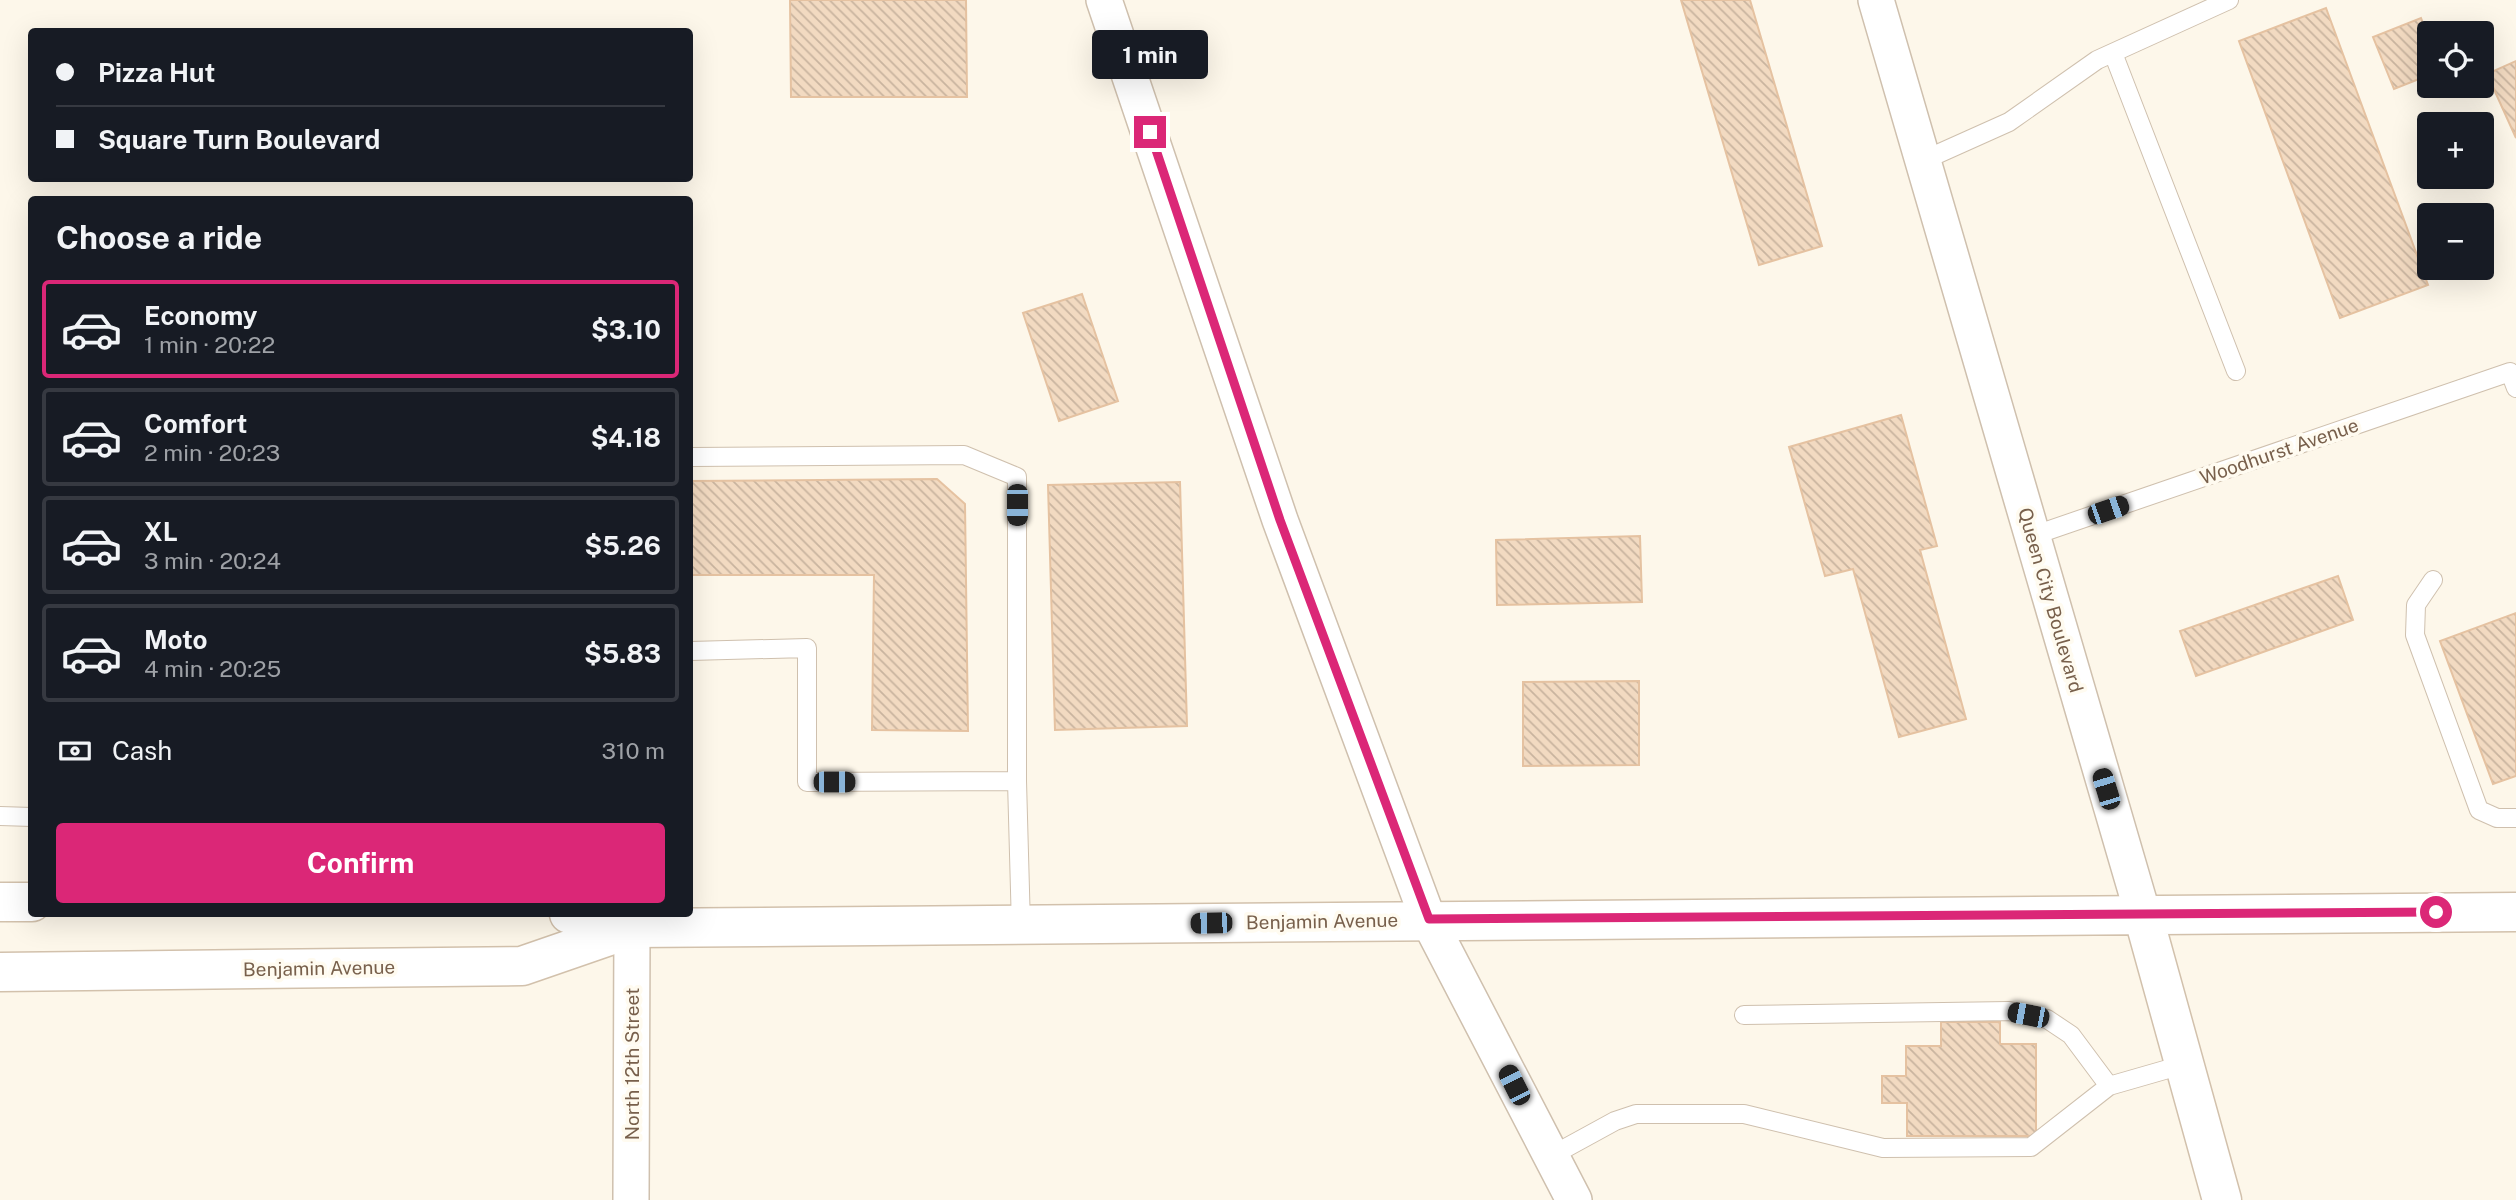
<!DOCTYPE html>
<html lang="en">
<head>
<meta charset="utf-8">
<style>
	body { margin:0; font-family:"Public Sans",sans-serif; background:#242831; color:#f1f3f6; height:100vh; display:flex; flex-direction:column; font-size:26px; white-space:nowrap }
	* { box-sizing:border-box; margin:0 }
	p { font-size:23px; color:#9ea1a6 }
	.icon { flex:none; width:38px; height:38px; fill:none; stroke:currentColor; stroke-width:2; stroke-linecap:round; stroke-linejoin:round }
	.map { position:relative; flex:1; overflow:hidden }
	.panel { position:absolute; left:28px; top:196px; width:665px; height:721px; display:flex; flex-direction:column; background:#171b24; border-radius:7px; box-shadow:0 7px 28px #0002 }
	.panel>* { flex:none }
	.banner { position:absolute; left:28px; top:28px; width:665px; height:154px; border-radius:7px; box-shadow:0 7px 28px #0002; display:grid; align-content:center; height:154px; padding:0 28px; background:#171b24 }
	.buttons { position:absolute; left:2417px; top:21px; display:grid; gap:14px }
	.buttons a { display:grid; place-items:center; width:77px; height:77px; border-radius:7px; background:#171b24; box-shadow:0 7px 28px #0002; font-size:35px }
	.end { position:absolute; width:32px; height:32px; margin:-16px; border:9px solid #db2777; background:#fff; box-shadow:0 0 0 4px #fff }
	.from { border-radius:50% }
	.bubble { position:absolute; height:49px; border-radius:7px; background:#171b24; box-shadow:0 7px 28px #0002; font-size:23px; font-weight:700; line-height:49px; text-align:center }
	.car { position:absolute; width:21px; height:42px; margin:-21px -10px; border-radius:9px; box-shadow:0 0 5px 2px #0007; background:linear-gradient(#222 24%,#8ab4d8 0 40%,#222 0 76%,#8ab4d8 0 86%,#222 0) }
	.banner b { display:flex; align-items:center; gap:24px; height:66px; font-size:26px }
	.banner b+b { border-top:2px solid #363941 }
	.banner i { width:18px; height:18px; background:#f1f3f6 }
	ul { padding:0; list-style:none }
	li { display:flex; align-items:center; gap:21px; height:98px; margin:0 14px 10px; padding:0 14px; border:4px solid #363941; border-radius:7px }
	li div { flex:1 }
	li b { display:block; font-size:26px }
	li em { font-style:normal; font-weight:700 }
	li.on { border-color:#db2777 }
	li>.icon { width:63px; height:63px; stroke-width:1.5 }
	h2 { padding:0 28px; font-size:32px; line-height:84px }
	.pay { display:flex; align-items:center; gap:18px; height:77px; padding:0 28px; font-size:26px }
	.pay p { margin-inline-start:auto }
	.primary-button { display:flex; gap:14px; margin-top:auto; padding:14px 28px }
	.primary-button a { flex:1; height:80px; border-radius:7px; background:#db2777; color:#fff; font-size:28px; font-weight:700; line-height:80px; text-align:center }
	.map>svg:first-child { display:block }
	.building { fill:url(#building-back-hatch); stroke:#e5c2a1; stroke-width:2 }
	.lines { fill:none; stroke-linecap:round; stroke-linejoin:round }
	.lane-casing { stroke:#cfc0ae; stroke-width:20 }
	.street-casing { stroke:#cfc0ae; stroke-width:38 }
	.secondary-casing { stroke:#d2c1ac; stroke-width:41 }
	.lane { stroke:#fff; stroke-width:18 }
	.street { stroke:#fff; stroke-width:35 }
	.secondary { stroke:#fff; stroke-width:38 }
	.route { stroke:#db2777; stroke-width:9 }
	.labels { text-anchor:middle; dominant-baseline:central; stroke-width:7; stroke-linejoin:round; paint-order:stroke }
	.street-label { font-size:19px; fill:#78604c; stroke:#fffbf0 }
</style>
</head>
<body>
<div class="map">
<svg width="2516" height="1200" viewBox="0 0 2516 1200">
	<defs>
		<pattern id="building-back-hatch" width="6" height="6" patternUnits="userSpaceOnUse" patternTransform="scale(1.75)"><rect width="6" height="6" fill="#f2dac1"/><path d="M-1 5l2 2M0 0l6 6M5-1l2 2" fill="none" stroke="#c9b49f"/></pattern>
	</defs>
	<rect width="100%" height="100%" fill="#fdf7ea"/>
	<path class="building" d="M790 0H966L967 97H791Z
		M1681 0H1750L1822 246 1759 265Z
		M2326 8 2428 285 2340 318 2239 41Z
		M2421 18 2429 38V75L2394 89 2373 37Z
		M2516 61V138L2487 74Z
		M1082 294 1118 401 1059 421 1023 313Z
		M1901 415 1937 546 1920 550 1966 719 1899 737 1853 569 1825 576 1789 447Z
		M937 479 965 504 968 731 872 730 874 575H690V481Z
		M1180 482 1187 726 1055 730 1048 485Z
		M1640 536 1642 602 1497 605 1496 540Z
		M2338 576 2353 620 2196 676 2180 631Z
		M2516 613V776L2493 784 2440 641Z
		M1639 681V765L1523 766V682Z
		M1941 1022H2000V1044H2036V1136H1907V1103H1882V1076H1906V1046H1941Z"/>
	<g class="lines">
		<g class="lane-casing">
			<path id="lane" d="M2113 53 2236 371
				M1922 161 2009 122 2097 60 2229 0
				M690 457 964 455 1017 477V781L1021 927
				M2032 536 2510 372 2516 388
				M2433 580 2416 605 2415 635 2479 810 2497 818H2516
				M690 651 807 648V782L1017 781
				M0 816 32 817
				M1744 1015 2009 1011 2047 1019 2071 1035 2109 1086
				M1551 1156 1615 1121 1636 1114H1744L1883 1148 2031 1147 2109 1086 2182 1065"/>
		</g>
		<g class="street-casing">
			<path id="street" d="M1104 0 1280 520 1428 919 1574 1200
				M1876 0 2143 915
				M631 1200 632 928"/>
		</g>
		<g class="secondary-casing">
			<path id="secondary" d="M0 902H32
				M569 914 632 928 2516 912
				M2143 915 2222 1200
				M0 972 522 966 632 928"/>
		</g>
		<use href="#lane" class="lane"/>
		<use href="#street" class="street"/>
		<use href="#secondary" class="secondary"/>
	</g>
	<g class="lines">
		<path class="route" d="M1150 132 1280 520 1429 919 2436 912"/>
	</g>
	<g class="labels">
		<g class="street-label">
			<text transform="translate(2279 451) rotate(-19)">Woodhurst Avenue</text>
			<text transform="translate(2051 600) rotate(74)">Queen City Boulevard</text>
			<text transform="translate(1322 921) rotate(-1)">Benjamin Avenue</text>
			<text transform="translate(319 968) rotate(-1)">Benjamin Avenue</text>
			<text transform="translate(632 1064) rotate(-90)">North 12th Street</text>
		</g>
	</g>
</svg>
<div class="buttons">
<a><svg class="icon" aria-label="locate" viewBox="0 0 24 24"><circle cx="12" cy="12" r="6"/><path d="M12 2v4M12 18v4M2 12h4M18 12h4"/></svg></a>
<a>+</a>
<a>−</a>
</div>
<i class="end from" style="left:2436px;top:912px"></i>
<i class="end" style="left:1150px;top:132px"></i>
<div class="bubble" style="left:1092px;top:30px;width:116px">1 min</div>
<i class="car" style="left:1017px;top:505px;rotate:180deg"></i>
<i class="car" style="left:2108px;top:510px;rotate:71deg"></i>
<i class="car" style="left:834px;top:782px;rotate:90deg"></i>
<i class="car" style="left:2106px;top:789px;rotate:343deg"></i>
<i class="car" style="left:1211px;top:923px;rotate:269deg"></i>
<i class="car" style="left:2028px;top:1015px;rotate:281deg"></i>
<i class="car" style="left:1514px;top:1085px;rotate:333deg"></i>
<div class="banner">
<b><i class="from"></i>Pizza Hut</b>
<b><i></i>Square Turn Boulevard</b>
</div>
<section class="panel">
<h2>Choose a ride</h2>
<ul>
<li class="on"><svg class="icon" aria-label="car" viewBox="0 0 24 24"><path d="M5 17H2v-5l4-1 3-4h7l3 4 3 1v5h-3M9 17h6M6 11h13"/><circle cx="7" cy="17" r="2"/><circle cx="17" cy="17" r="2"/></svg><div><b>Economy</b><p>1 min · 20:22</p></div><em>$3.10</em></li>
<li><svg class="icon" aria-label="car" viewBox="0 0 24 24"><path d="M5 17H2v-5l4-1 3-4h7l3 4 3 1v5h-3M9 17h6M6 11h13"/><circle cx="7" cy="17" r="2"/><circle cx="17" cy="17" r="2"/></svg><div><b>Comfort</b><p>2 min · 20:23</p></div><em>$4.18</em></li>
<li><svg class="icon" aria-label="car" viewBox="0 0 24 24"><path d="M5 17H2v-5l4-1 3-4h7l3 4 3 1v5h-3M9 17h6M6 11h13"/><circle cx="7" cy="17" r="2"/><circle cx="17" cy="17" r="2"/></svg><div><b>XL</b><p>3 min · 20:24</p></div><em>$5.26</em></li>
<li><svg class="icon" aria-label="car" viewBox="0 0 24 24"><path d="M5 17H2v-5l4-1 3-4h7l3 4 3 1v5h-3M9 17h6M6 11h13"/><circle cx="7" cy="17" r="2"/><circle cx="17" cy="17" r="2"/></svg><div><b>Moto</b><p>4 min · 20:25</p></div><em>$5.83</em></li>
</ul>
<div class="pay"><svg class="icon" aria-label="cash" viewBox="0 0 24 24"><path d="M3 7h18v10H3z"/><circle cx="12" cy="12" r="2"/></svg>Cash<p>310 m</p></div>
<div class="primary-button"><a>Confirm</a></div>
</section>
</div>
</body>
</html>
